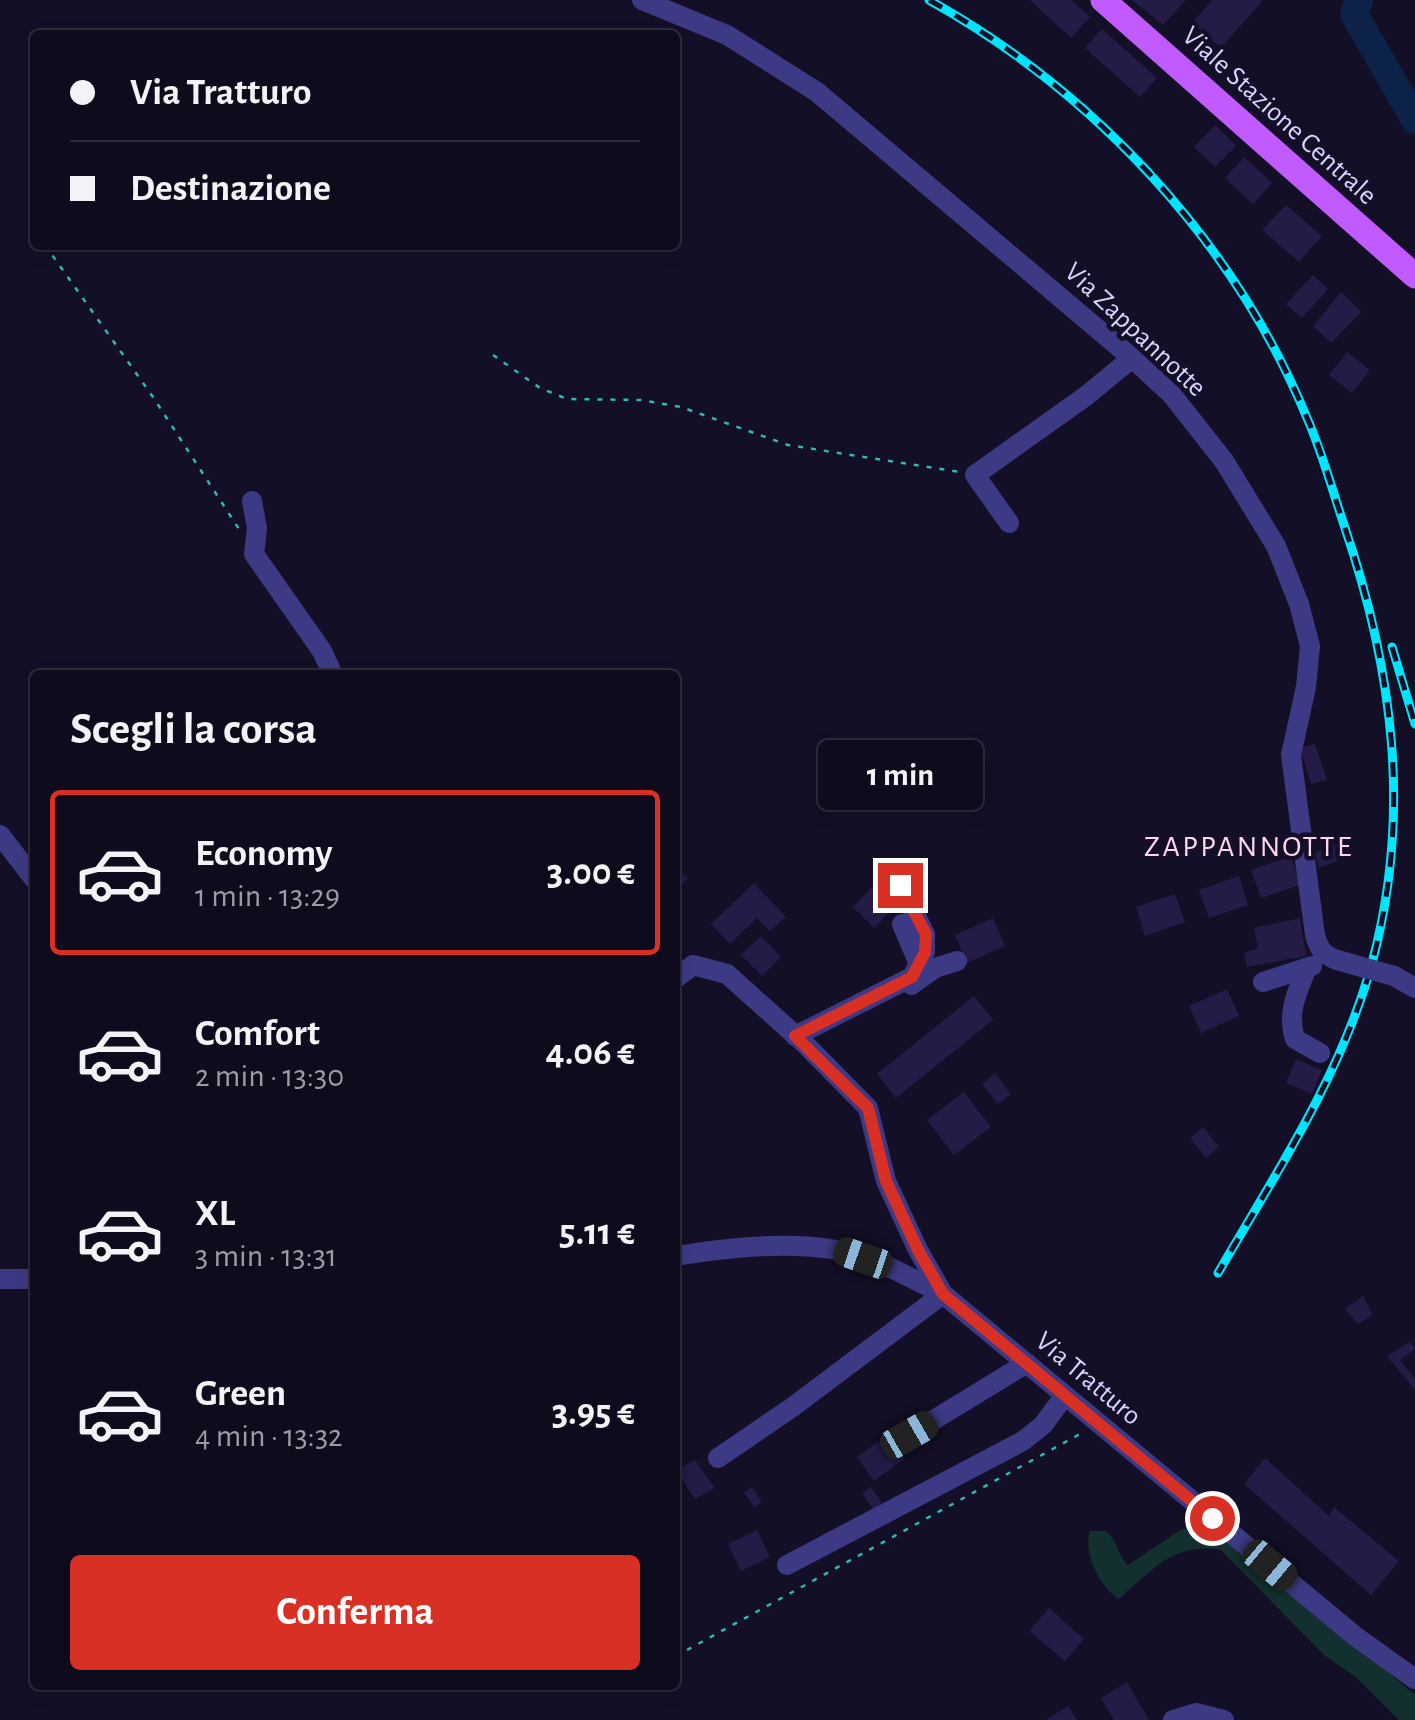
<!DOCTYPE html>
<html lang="it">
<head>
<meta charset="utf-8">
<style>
	body { margin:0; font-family:"Alegreya Sans",sans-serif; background:#1c1929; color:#f1f3f6; height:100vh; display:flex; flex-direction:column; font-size:38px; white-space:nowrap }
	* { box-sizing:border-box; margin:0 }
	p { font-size:32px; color:#9b9ba3 }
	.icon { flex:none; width:55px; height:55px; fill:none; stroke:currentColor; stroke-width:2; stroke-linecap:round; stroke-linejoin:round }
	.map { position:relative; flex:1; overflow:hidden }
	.details { position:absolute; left:30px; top:670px; width:650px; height:1020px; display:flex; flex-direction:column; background:#0e0b1c; border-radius:10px; box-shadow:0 5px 15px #0003,0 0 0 2px #2e2b3b }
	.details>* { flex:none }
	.guide { position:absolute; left:30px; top:30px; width:650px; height:220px; border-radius:10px; box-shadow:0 5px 15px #0003,0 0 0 2px #2e2b3b; display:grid; align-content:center; height:220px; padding:0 40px; background:#0e0b1c }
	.end { position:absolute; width:45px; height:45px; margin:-22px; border:12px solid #d93025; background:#fff; box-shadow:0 0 0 5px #fff }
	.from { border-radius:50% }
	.bubble { position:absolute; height:70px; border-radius:10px; background:#0e0b1c; box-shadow:0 5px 15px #0003,0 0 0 2px #2e2b3b; font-size:32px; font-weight:700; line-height:70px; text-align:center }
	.car { position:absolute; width:30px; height:60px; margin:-30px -15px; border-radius:12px; box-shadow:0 0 8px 2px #0007; background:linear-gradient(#222 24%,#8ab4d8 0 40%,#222 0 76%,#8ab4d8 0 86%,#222 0) }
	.guide b { display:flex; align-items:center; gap:35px; height:95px; font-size:38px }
	.guide b+b { border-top:2px solid #2e2b3b }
	.guide i { width:25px; height:25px; background:#f1f3f6 }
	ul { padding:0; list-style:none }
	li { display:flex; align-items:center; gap:30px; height:165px; margin:0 20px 15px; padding:0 20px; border:5px solid transparent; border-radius:10px }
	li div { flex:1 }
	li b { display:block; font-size:38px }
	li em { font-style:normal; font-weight:700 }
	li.selected { border-color:#d93025 }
	li>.icon { width:90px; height:90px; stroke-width:1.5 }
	h2 { padding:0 40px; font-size:45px; line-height:120px }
	.button { display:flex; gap:20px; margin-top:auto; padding:20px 40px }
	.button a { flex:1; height:115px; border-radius:10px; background:#d93025; color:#fff; font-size:40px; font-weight:700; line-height:115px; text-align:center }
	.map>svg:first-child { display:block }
	.green { fill:#12302f }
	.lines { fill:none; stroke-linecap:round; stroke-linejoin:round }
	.river { stroke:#0c2248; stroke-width:28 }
	.building { fill:#241b47 }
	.path { stroke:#2fb8b0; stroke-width:2.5; stroke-dasharray:5 8; stroke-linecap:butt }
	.minor { stroke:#3d3a85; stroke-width:20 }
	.major { stroke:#c25bff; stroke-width:25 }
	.rail-casing { stroke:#00e5ff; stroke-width:9 }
	.rail { stroke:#130f26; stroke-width:5; stroke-dasharray:15; stroke-linecap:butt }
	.minor-bridge { stroke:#3d3a85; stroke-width:20 }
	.route { stroke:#d93025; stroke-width:12 }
	.labels { text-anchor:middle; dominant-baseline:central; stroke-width:9; stroke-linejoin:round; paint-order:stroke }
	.street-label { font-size:28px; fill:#d9d4ff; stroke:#130f26 }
	.neighbourhood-label { font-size:30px; letter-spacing:2.5px; fill:#ffd6f0; stroke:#130f26 }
</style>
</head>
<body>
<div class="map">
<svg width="1415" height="1720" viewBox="0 0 1415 1720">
	<rect width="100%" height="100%" fill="#130f26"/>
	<path class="green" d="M1199 1527 1220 1529 1415 1695V1720H1399L1357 1678 1325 1656 1221 1550C1175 1542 1152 1570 1119 1599 1100 1587 1083 1554 1090 1531H1106C1118 1540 1118 1557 1128 1565L1182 1529Z"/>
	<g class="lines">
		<path class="river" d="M1359 0 1354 14 1415 120"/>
	</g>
	<path class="building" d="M1030 0H1071L1090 17 1071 38Z
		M1132 0H1186L1163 25Z
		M1212 0H1263L1221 48 1192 23Z
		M1102 29 1157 78 1140 97 1085 48Z
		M1215 125 1236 146 1215 167 1194 147Z
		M1244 157 1272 183 1253 204 1225 178Z
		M1286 205 1322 236 1299 262 1262 230Z
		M1313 275 1328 289 1302 318 1286 304Z
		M1341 292 1361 312 1331 343 1313 326Z
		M1347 352 1370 370 1352 393 1329 375Z
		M1315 744 1327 780 1311 784 1300 748Z
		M1349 839 1354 854 1319 868 1314 853Z
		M1291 856 1300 885 1261 898 1251 870Z
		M675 866 688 878 675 891Z
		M1239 876 1248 905 1209 918 1199 890Z
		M882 877 903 898 874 928 853 907Z
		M754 883 786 917 770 931 757 918 730 944 711 924Z
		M1175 894 1185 922 1145 936 1136 907Z
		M993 918 1005 946 967 963 955 935Z
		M1300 918 1306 956 1247 967 1244 953 1258 948 1254 928Z
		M761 936 781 957 762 976 741 955Z
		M1227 989 1239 1016 1201 1033 1189 1006Z
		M974 996 993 1020 896 1098 877 1074Z
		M1296 1059 1322 1070 1312 1094 1286 1083Z
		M995 1073 1011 1094 998 1104 982 1084Z
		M964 1092 991 1127 954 1155 927 1120Z
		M1203 1127 1219 1147 1206 1158 1190 1138Z
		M1363 1296 1373 1315 1358 1324 1345 1309Z
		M1410 1342 1415 1349 1400 1360 1415 1379V1390L1387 1356Z
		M887 1435 904 1459 874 1481 857 1457Z
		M1265 1458 1329 1516 1334 1507 1399 1561 1371 1595 1244 1484Z
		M695 1460 715 1488 695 1499 676 1470Z
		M752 1487 762 1502 754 1507 744 1492Z
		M871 1487 882 1503 873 1509 862 1493Z
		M757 1530 770 1557 741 1571 728 1544Z
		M1049 1608 1084 1639 1065 1661 1029 1631Z
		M1127 1682 1149 1720H1114L1101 1698Z
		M1068 1706 1077 1720H1046Z"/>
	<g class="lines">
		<path class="path" d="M31 225 35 231
			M45 245 153 397 239 529
			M493 355 540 388 567 399 641 400 681 407 788 445 960 472
			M687 1650 1080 1434"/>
		<path class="minor" d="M642 0 727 35 817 92 1132 358 1172 395 1224 461 1276 546 1299 604 1310 646 1306 687 1291 755 1315 935C1319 949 1323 955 1337 960
			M252 501 257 528 254 554 322 651 333 675
			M1009 523 975 475 1086 396 1132 358
			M0 835 35 880
			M902 924 919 964
			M1306 970C1296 994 1287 1014 1295 1039L1320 1053
			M1394 976 1415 988
			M675 979 693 965 727 974 804 1043 868 1108 886 1181 918 1250 943 1294 794 1406 718 1458
			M1263 982 1312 966
			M911 985 935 968 957 961
			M795 1036 912 977 925 952V934L900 885
			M675 1256C727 1248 784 1241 837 1250 874 1256 910 1278 943 1294L1355 1636 1415 1679
			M0 1279H35
			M909 1435 1027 1363
			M787 1565 1023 1441 1043 1425 1065 1395
			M1173 1720 1196 1713 1224 1720"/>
		<path class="major" d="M1103 0 1415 276"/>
		<g class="rail-casing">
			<path id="rail" d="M929 0C1094 92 1234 241 1307 418 1322 452 1332 489 1344 525 1393 669 1412 814 1372 963 1341 1076 1276 1173 1218 1273
				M1392 647 1415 724"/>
		</g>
		<use href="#rail" class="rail"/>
		<path class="minor-bridge" d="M1337 960 1394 976"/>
	</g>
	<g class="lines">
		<path class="route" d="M900 885 926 934 925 952 912 977 795 1036 868 1108 886 1181 918 1250 943 1294 1212 1518"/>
	</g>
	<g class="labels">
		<g class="street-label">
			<text transform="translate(1279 116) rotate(42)">Viale Stazione Centrale</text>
			<text transform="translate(1135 330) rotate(43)">Via Zappannotte</text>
			<text transform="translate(1088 1379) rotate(40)">Via Tratturo</text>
		</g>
		<g class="neighbourhood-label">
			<text x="1249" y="847">ZAPPANNOTTE</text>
		</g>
	</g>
</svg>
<i class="end from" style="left:1212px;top:1518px"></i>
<i class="end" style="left:900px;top:885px"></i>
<div class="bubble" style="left:818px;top:740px;width:165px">1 min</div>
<i class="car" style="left:863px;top:1258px;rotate:289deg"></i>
<i class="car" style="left:909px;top:1435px;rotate:60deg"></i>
<i class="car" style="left:1270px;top:1565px;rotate:130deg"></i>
<div class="guide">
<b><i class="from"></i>Via Tratturo</b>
<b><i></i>Destinazione</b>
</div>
<section class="details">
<h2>Scegli la corsa</h2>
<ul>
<li class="selected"><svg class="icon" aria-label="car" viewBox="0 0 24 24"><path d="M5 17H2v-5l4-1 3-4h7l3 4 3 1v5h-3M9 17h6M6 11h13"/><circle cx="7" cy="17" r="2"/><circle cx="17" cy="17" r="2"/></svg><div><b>Economy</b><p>1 min · 13:29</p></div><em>3.00 €</em></li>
<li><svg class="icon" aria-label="car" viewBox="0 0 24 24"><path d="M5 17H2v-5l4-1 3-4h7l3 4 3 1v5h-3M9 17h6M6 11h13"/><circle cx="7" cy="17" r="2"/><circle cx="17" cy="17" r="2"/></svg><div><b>Comfort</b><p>2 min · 13:30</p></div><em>4.06 €</em></li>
<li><svg class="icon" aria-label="car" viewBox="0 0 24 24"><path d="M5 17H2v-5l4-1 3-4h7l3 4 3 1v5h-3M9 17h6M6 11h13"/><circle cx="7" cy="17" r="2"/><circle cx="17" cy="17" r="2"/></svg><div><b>XL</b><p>3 min · 13:31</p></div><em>5.11 €</em></li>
<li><svg class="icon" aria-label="car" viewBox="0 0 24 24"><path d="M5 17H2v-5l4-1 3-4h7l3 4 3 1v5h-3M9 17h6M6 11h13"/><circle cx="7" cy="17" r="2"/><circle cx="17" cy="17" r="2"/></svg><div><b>Green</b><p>4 min · 13:32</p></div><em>3.95 €</em></li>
</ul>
<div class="button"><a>Conferma</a></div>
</section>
</div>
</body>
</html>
